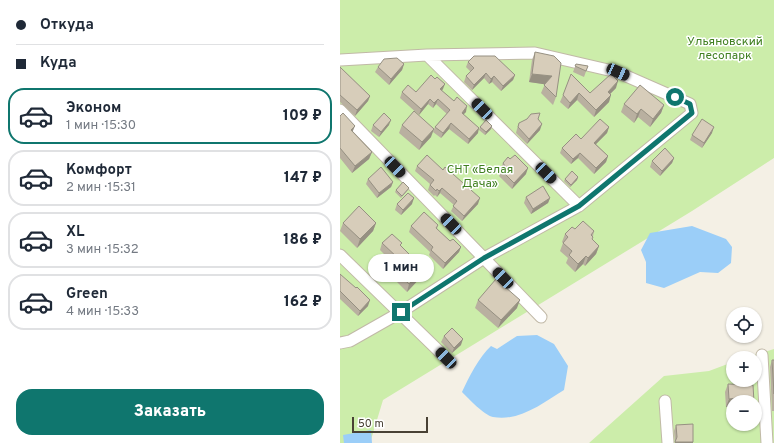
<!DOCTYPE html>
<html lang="ru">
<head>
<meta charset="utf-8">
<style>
	body { margin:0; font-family:Overpass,sans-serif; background:#f2f2f3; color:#1f2937; height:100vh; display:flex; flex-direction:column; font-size:15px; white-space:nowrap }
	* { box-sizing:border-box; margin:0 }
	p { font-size:13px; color:#747a83 }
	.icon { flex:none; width:22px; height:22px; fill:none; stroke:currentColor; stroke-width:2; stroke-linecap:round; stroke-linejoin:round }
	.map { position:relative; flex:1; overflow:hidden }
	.sheet { display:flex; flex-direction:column; background:#fff; width:340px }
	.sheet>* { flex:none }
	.top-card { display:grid; align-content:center; height:88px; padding:0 16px; background:#fff }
	.controls { position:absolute; left:386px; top:307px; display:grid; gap:8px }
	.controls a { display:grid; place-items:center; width:36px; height:36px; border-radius:50%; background:#fff; box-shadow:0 1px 3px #0004; font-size:20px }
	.scale { position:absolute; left:12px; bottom:10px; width:76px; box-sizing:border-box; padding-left:4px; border:2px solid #484134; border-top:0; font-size:11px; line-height:14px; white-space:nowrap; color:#484134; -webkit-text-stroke:3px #fff; paint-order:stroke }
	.end { position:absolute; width:18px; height:18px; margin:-9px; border:5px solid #0f766e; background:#fff; box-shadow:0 0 0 2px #fff }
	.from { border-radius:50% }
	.bubble { position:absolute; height:28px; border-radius:14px; background:#fff; box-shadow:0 1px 3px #0004; font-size:13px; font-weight:800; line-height:28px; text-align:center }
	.car { position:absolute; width:12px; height:24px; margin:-12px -6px; border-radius:5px; box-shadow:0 0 3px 1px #0007; background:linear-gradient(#222 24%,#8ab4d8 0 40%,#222 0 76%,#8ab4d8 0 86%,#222 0) }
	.top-card b { display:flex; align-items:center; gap:14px; height:38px; font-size:15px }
	.top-card b+b { border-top:1px solid #e0e1e3 }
	.top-card i { width:10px; height:10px; background:#1f2937 }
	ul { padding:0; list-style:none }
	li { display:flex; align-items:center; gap:12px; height:56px; margin:0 8px 6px; padding:0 8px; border:2px solid #e0e1e3; border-radius:16px }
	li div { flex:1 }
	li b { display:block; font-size:15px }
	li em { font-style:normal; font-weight:800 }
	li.selected { border-color:#0f766e }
	li>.icon { width:36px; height:36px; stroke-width:1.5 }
	.primary-button { display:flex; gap:8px; margin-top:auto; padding:8px 16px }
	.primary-button a { flex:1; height:46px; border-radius:16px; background:#0f766e; color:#fff; font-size:16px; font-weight:800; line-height:46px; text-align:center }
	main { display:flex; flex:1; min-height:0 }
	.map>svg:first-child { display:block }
	.green { fill:#ccedaa; fill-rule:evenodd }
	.water { fill:#9bcef8 }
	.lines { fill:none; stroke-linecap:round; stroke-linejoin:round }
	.minor-casing { stroke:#c1b9a7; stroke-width:13 }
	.minor { stroke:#fff; stroke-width:11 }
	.wall { fill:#b9b0a0 }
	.shaded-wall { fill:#969082 }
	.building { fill:#d7cdba; stroke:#969082 }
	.route { stroke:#0f766e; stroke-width:5 }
	.labels { text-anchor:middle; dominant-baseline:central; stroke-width:3; stroke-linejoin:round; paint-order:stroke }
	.park-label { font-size:12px; fill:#418021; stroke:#fff }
</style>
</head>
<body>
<main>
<section class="sheet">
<div class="top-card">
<b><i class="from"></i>Откуда</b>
<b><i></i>Куда</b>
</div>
<ul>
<li class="selected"><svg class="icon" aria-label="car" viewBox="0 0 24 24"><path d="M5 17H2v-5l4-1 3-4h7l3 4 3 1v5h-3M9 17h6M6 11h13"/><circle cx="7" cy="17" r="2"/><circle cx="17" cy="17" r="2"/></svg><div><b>Эконом</b><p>1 мин · 15:30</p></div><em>109 ₽</em></li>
<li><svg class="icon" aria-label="car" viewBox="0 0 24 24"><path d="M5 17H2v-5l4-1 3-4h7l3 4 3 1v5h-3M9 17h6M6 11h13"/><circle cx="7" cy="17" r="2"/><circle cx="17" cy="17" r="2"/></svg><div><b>Комфорт</b><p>2 мин · 15:31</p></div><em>147 ₽</em></li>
<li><svg class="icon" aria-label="car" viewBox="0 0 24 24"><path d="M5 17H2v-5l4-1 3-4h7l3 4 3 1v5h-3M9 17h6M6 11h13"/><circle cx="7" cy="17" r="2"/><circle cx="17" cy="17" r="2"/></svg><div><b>XL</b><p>3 мин · 15:32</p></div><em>186 ₽</em></li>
<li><svg class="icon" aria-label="car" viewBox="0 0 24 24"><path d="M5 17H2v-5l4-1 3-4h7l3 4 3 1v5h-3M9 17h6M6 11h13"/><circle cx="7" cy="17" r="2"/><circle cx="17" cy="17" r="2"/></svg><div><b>Green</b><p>4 мин · 15:33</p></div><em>162 ₽</em></li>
</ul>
<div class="primary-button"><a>Заказать</a></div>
</section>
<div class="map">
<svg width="434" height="443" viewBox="0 0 434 443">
	<rect width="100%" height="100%" fill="#f4f0e5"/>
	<path class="green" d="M0 0H434V158L352 211 43 400 30 443H0Z
		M434 349V443H249L324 376 369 371 393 362V380H415V358H405ZM393 402H415V424H393Z"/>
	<path class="water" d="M352 226 386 239 392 247 391 263 378 273 360 272 324 288 306 283V262L301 250 310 233Z
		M197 335 214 344 228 366 224 390C203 403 179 422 153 417 144 415 129 399 122 392 129 377 139 357 151 346L157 349 177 336Z
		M31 430 32 443H4L3 435Z"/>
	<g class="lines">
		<g class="minor-casing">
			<path id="minor" d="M87 55 239 206
				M0 60 87 55 195 53 277 72 350 104 352 113 239 206 144 258 61 312 10 341 0 343
				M0 110 201 317
				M0 255 106 358
				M422 355 427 443
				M325 401 328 443"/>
		</g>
		<use href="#minor" class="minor"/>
	</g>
	<path class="wall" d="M195 52 216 97 213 105 201 93 205 84 189 82 192 60Z
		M128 62 175 75 173 80 161 91 152 82 149 84 144 78 132 90 124 82 126 76 131 72 126 67Z
		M64 64 62 70 49 85 35 72 38 67Z
		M236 64 248 66 244 77 233 72Z
		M0 67 30 96 28 101 15 116 0 102Z
		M276 88 270 94 269 102 254 117 237 100 228 109 220 102 223 95 250 93Z
		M103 89 102 91 126 112 123 114 138 133 128 144 109 129 101 138 93 132 95 127 107 114 96 104 93 108 88 104 79 115 60 98 62 92H76Z
		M284 104 324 105 321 113 310 127 298 117 294 123 281 112Z
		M0 116 13 132 32 152 29 159 12 173 0 158Z
		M198 119 200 130 187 144 176 133 177 129 179 123Z
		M33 125H49L39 137 31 131Z
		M62 125 91 137 79 150 59 133Z
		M152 126 151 129 145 135 139 130 140 127Z
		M269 127 267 133 256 144 268 156 266 162 254 174 238 158 231 164 220 153 222 148 241 139Z
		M372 133 362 148 350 140 352 135Z
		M334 158 332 163 320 176 310 167 312 161Z
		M163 163 186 174 172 189 159 176 162 170 161 168Z
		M77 166 138 204 122 221 111 211 114 205 100 193 97 197 95 195 94 196 88 190 90 184 75 171Z
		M238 177 237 180 230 187 224 181 225 179Z
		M28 179 53 182 51 187 37 198 26 184Z
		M56 190H68L61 198 55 192Z
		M186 197 210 198 208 203 191 214 184 203Z
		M57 204H72L61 215 55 210Z
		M3 223H36L33 231 17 248 0 231Z
		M98 225 97 229 110 241 121 247 119 252 103 269 89 255 90 252 69 232 71 226Z
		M254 231 253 236 252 240 259 246 256 254 245 266 243 264 235 272 226 263 228 258 220 251 223 243 222 242 225 234Z
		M42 243 61 246 82 276 67 292 49 274 51 267 54 264 40 250Z
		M0 274 28 306 18 316 0 299Z
		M138 300 177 308 158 328 135 308Z
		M104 336 121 345 112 353 101 342Z
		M432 360H434V411H432L430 367Z
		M388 384 414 402H393L386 407 385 392Z
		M336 425 353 442V443H335L334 431Z"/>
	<path class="shaded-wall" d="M64 64 62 70 49 85 51 79Z
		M146 73 144 78 132 90 134 85Z
		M192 74 212 76 209 85 189 82Z
		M175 75 173 80 161 91 163 86Z
		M154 76 152 82 149 84 151 79Z
		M278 81 276 88 265 99 268 92Z
		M105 84 103 89 98 94 100 89Z
		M239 93 237 100 228 109 230 103Z
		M271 95 269 102 254 117 256 110Z
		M30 96 28 101 15 116 17 110Z
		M90 99 88 104 79 115 81 109Z
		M98 99 96 104 93 108 94 103Z
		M324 105 321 113 310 127 313 119Z
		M127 106 126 112 120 118 122 113Z
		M301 109 298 117 294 123 297 114Z
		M51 120 49 125 39 137 41 132Z
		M111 123 109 129 101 138 103 133Z
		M202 124 200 130 187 144 189 139Z
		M15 126 12 133 11 130Z
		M152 126 151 129 145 135 146 132Z
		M269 127 267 133 252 148 254 143Z
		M374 127 372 133 362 148 364 143Z
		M139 128 138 133 128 144 129 139Z
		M94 129 91 137 79 150 82 142Z
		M32 152 29 159 12 173 15 166Z
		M240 153 238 158 231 164 233 159Z
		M268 156 266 162 254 174 256 168Z
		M334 158 332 163 320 176 322 171Z
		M188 168 186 174 172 189 174 183Z
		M238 177 237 180 230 187 231 185Z
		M53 182 51 187 37 198 39 193Z
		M102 188 100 193 97 197 99 191Z
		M74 198 72 204 61 215 63 210Z
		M140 198 138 204 122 221 124 216Z
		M210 198 208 203 191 214 193 209Z
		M36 223 33 231 17 248 20 239Z
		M259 246 256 254 245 266 248 258Z
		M121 247 119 252 103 269 105 263Z
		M246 256 243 264 235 272 238 264Z
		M84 269 82 276 67 292 69 284Z
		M30 300 28 306 18 316 20 311Z
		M180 300 177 308 158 328 161 320Z
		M123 339 121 345 112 353 114 348Z
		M397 398 395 402H393V407H386L389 399Z
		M335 442H353V443H335Z"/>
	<path class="building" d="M195 52 214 56 221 63 216 97 204 85 212 76 192 74Z
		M134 56H155L175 75 163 86 154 76 151 79 146 73 134 85 126 76 134 68 128 62Z
		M57 58 64 64 51 79 38 67 44 59Z
		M236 64 248 66 246 71 235 66Z
		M0 67 30 96 17 110 0 95Z
		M231 74 250 93 271 74 278 81 268 92 271 95 256 110 239 93 230 103 223 95Z
		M91 75 95 79 97 77 105 84 100 89 114 101 117 97 127 106 122 113 139 128 129 139 111 123 103 133 95 127 110 110 98 99 94 103 90 99 81 109 62 92 68 85 76 92Z
		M300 85 324 105 313 119 301 109 297 114 284 104Z
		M74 111 94 129 82 142 62 125Z
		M3 113 15 126 11 130 32 152 15 166 0 148V116Z
		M44 113 51 120 41 132 33 125Z
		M200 113 198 119 202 124 189 139 178 127 179 123 187 119 191 114Z
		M260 119 269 127 254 143 268 156 256 168 240 153 233 159 222 148 236 134 241 139Z
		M362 119 374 127 364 143 352 135Z
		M146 120 152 126 146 132 140 127Z
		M325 148 334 158 322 171 312 161Z
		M87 155 103 170 105 167 140 198 124 216 113 206 117 201 102 188 99 191 97 189 96 191 90 185 94 180 77 166Z
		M175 155 188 168 174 183 161 170 165 166 163 163 168 157 170 159Z
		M41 167 53 182 39 193 28 179Z
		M232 171 238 177 231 185 225 179Z
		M63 182 69 188 62 196 56 190Z
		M203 186 210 198 193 209 186 197Z
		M68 193 74 198 63 210 57 204Z
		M19 206 36 223 20 239 3 223Z
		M84 212 98 225 96 228 110 241 113 239 121 247 105 263 91 250 93 247 71 226Z
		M243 221 254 231 251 235 253 237 252 239 259 246 248 258 246 256 238 264 229 255 232 251 223 243 228 237 225 234 232 227 235 229Z
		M52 234 62 243 60 245 84 269 69 284 51 267 59 259 42 243Z
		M0 274 16 288 17 287 30 300 20 311 0 291Z
		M156 279 180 300 161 320 138 300Z
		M112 328 123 339 114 348 104 336Z
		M432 360H434V394Z
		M415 365H417V372L415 373Z
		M388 384 413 385 414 402H397V398L389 399Z
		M353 424V442H335L337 437 336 425Z"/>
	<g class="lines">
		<path class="route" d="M61 312 144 258 239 206 352 113 350 104 335 97"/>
	</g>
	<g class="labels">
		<g class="park-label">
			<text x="385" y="42">Ульяновский<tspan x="385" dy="14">лесопарк</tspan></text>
			<text x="140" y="170">СНТ «Белая<tspan x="140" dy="14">Дача»</tspan></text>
		</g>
	</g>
</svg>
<div class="controls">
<a><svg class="icon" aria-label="locate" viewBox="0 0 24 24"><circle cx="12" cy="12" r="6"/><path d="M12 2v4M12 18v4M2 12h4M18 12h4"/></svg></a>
<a>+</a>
<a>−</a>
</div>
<div class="scale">50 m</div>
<i class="end from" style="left:335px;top:97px"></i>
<i class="end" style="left:61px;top:312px"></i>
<div class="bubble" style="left:28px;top:254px;width:66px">1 мин</div>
<i class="car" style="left:278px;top:72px;rotate:114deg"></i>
<i class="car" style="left:142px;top:109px;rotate:315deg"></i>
<i class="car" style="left:55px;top:167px;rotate:136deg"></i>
<i class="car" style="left:206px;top:173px;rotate:135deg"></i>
<i class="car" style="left:111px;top:224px;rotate:316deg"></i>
<i class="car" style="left:163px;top:278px;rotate:316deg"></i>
<i class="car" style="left:106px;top:358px;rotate:315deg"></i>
</div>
</main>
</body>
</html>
